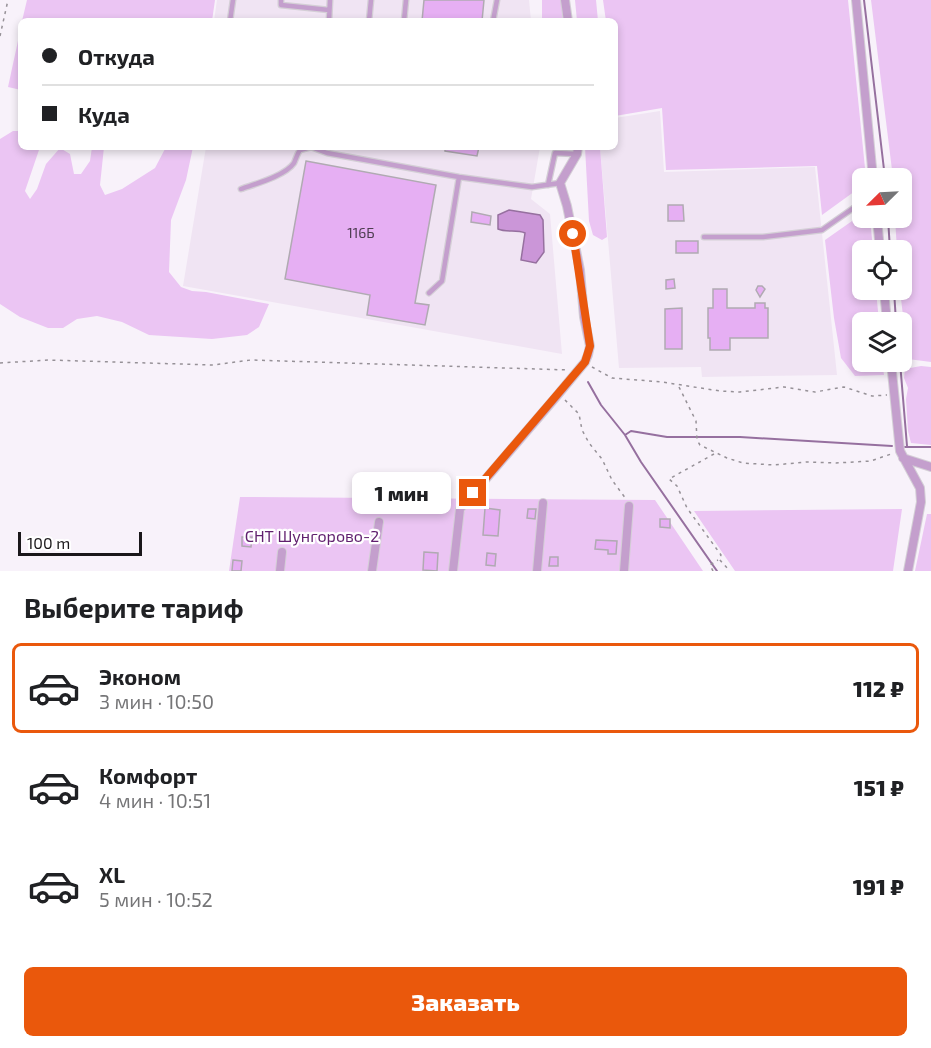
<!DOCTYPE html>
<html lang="ru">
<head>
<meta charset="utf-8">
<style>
	body { margin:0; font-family:"Exo 2",sans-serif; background:#f2f2f2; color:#202124; height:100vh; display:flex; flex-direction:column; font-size:22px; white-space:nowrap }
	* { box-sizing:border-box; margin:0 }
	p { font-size:20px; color:#757577 }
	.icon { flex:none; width:33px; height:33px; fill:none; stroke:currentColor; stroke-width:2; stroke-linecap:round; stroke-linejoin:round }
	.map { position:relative; height:571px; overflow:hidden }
	.sheet { display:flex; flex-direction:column; background:#fff; flex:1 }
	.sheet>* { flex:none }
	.guide { position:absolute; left:18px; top:18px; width:600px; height:132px; border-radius:9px; box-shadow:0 3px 9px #0003; display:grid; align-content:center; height:132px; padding:0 24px; background:#fff }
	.needle { width:39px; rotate:246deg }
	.buttons { position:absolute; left:852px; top:168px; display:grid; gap:12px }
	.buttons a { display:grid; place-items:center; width:60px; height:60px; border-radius:9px; background:#fff; box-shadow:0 3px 9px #0003; font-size:30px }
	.scale { position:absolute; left:18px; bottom:15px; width:124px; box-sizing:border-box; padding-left:6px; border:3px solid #1a171a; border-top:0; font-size:16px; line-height:21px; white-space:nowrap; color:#1a171a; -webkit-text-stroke:4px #fff; paint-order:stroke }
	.end { position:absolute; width:27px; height:27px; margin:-14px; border:8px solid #ea580c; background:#fff; box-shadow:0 0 0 3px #fff }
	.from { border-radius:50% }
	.bubble { position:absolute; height:42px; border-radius:9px; background:#fff; box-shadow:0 3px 9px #0003; font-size:20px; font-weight:800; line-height:42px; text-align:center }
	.guide b { display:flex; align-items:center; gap:21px; height:57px; font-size:22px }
	.guide b+b { border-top:2px solid #e0e0e0 }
	.guide i { width:15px; height:15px; background:#202124 }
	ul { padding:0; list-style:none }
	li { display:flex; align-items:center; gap:18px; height:90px; margin:0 12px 9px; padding:0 12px; border:3px solid transparent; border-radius:9px }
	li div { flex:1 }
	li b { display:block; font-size:22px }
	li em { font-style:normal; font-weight:800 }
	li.on { border-color:#ea580c }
	li>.icon { width:54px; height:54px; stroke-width:1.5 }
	h2 { padding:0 24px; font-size:27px; line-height:72px }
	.button { display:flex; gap:12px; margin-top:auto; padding:12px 24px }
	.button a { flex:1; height:69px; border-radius:9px; background:#ea580c; color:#fff; font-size:24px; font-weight:800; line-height:69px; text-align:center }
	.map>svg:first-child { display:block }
	.built { fill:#f0e4f3 }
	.green { fill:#ebc5f3 }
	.water { fill:#cb96d8; stroke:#96709f; stroke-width:1.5 }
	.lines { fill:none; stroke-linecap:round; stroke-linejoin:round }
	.stream { stroke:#96709f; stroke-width:2 }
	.building { fill:#e6aff3; stroke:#b0aab2; stroke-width:1.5 }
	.lane-casing { stroke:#d4cfd6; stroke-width:7 }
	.street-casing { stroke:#d4cfd6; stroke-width:10 }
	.path { stroke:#969197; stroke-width:1.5; stroke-dasharray:3 4.5; stroke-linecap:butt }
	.lane { stroke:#c49fcd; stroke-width:4.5 }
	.street { stroke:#c49fcd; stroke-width:8 }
	.route { stroke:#ea580c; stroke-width:8 }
	.labels { text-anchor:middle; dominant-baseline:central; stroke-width:4.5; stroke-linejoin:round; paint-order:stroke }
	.number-label { font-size:14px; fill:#4d3d50 }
	.park-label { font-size:16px; fill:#601f6e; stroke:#fff }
</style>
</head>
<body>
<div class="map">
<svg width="931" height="571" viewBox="0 0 931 571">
	<rect width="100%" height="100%" fill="#f8f2fa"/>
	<path class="built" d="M217 0H529L531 21H214Z
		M660 111 664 172 815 167 837 375 702 377 701 367 619 368 600 147H615V118Z
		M206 147H540L531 199 550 214 562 354 183 286Z"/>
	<path class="green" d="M27 0H215L212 21H22Z
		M542 0H561L563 21H542Z
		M575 0H596L598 21H577Z
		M603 0H848L866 178H862V186L822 215 817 166 666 170 662 108 615 116V21H606Z
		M871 0H931V362L908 359 900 290H902V250H897L895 218H902V178H893Z
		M21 27V90L8 87Z
		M13 131H21V147H40L25 191 30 199 37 189 46 164 60 148 70 154 74 174H81L90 161 92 147H104L100 185 105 195 122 189 155 168 166 147H193L186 180 171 220 169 272 181 287 192 291 206 292 269 304 259 327 247 335 212 339 149 335 122 322 97 316 77 319 63 328H48L20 317 0 304V139Z
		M585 147H600L607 237 602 240 593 235 589 221Z
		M862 214V218H870L873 250H862V290H876L879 322H862V362H882L884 375 855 376 841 358 834 318 825 240Z
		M921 366 931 367V445L911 443 908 431 906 399 908 388 904 378 905 369Z
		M240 497 655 500 703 571H229Z
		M902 509 893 571H735L694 511Z
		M927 514H931V571H915Z"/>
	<path class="water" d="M509 210 540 215 543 220 544 252 536 263 521 260 525 233C517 229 507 233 498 229V215Z"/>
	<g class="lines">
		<path class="stream" d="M864 0 885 178
			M888 218 890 250
			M894 290 896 322
			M900 362 907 446
			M588 382 601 405 625 435 641 462 717 571
			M625 435 631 431 667 437H740L892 446
			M903 447H931"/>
	</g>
	<path class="building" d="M424 0H484L482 21H422Z
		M445 147H479L477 156 445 151Z
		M306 161 436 185 415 303 429 305 425 325 367 315 370 295 285 279Z
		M668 205H683L684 221H668Z
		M472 212 491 216 490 225 471 222Z
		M676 241H698V253H676Z
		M674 279 675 288 666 289V280Z
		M758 286H762L765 289 760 297 756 290Z
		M713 289H727V308H755V303H765V308H768V338H730V350H710V338H708V308H713Z
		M682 308V349H665V309Z
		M485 508 500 510 498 536 483 535Z
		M528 509H536L535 519 527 518Z
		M660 519H670V528L660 527Z
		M242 537H252L251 547 242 546Z
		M596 540 617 541 616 554H608V550L595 549Z
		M424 552 438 553 437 571 423 570Z
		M487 553 496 554 495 566 486 565Z
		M550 557H558V566H549Z
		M233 560 242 561 241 571H232Z"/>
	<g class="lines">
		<g class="lane-casing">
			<path id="lane" d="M281 0V5L329 10
				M230 21 233 0
				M329 21 330 0
				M369 21 371 0
				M404 21 406 0
				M493 21 497 0
				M548 185 555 153 577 154
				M241 189C255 184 285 176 294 163 296 159 297 154 300 150L311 147 327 153 459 177 532 187 560 183
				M704 237H763L822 230 862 202
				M429 293 442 281 459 177"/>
		</g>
		<g class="street-casing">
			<path id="street" d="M565 0 568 21
				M856 0 873 178
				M877 218 880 250
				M884 290 887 322
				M891 362 900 451 920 488 921 502 908 571
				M903 458 931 467
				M280 571 282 552
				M372 571 379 522
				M453 571 460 509 556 397 585 362 588 355 590 346 584 317 580 270 567 206 560 183 577 154 578 147
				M537 571 543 503
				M624 571 629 506"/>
		</g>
		<path class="path" d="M0 36 8 0
			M902 341H907
			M0 363 48 360 213 365 251 360 569 370
			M592 367 612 378 662 382 720 391 740 392 784 387 815 392 844 387 872 396 887 395
			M679 387 696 421 697 440 700 445 727 458 743 463 774 465 806 462 836 463 871 461 891 454
			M565 400 579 414 582 430 589 443 602 459 612 480 626 499
			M714 454 669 479 677 486 687 508 721 555 719 559 730 571
			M713 571 710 565 718 560"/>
		<use href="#lane" class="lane"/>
		<use href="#street" class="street"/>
	</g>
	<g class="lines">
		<path class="route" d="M473 493 585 362 590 346 573 234"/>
	</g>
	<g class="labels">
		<g class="number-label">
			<text x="361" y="232">116Б</text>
		</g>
		<g class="park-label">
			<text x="312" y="535">СНТ Шунгорово-2</text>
		</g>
	</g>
</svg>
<div class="buttons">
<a><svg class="needle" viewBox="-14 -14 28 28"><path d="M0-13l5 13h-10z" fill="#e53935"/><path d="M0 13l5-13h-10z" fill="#757577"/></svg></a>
<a><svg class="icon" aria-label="locate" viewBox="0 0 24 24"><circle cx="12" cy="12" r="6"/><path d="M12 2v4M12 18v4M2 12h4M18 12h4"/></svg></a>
<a><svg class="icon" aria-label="layers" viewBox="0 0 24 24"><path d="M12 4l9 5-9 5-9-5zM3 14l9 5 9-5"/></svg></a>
</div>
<div class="scale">100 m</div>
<i class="end from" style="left:573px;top:234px"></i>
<i class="end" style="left:473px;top:493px"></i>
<div class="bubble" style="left:352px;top:472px;width:99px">1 мин</div>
<div class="guide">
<b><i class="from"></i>Откуда</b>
<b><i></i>Куда</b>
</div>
</div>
<section class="sheet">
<h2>Выберите тариф</h2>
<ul>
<li class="on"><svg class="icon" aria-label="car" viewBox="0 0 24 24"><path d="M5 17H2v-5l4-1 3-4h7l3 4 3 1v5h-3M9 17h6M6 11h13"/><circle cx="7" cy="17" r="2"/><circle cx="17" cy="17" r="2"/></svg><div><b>Эконом</b><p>3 мин · 10:50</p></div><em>112 ₽</em></li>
<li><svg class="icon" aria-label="car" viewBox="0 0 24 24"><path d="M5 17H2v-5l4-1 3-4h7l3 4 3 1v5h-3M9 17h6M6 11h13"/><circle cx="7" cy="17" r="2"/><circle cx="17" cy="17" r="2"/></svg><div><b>Комфорт</b><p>4 мин · 10:51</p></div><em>151 ₽</em></li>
<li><svg class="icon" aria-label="car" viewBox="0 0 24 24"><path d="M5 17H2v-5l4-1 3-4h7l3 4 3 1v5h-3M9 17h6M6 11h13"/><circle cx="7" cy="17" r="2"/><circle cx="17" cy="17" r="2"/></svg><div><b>XL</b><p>5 мин · 10:52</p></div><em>191 ₽</em></li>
</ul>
<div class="button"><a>Заказать</a></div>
</section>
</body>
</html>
